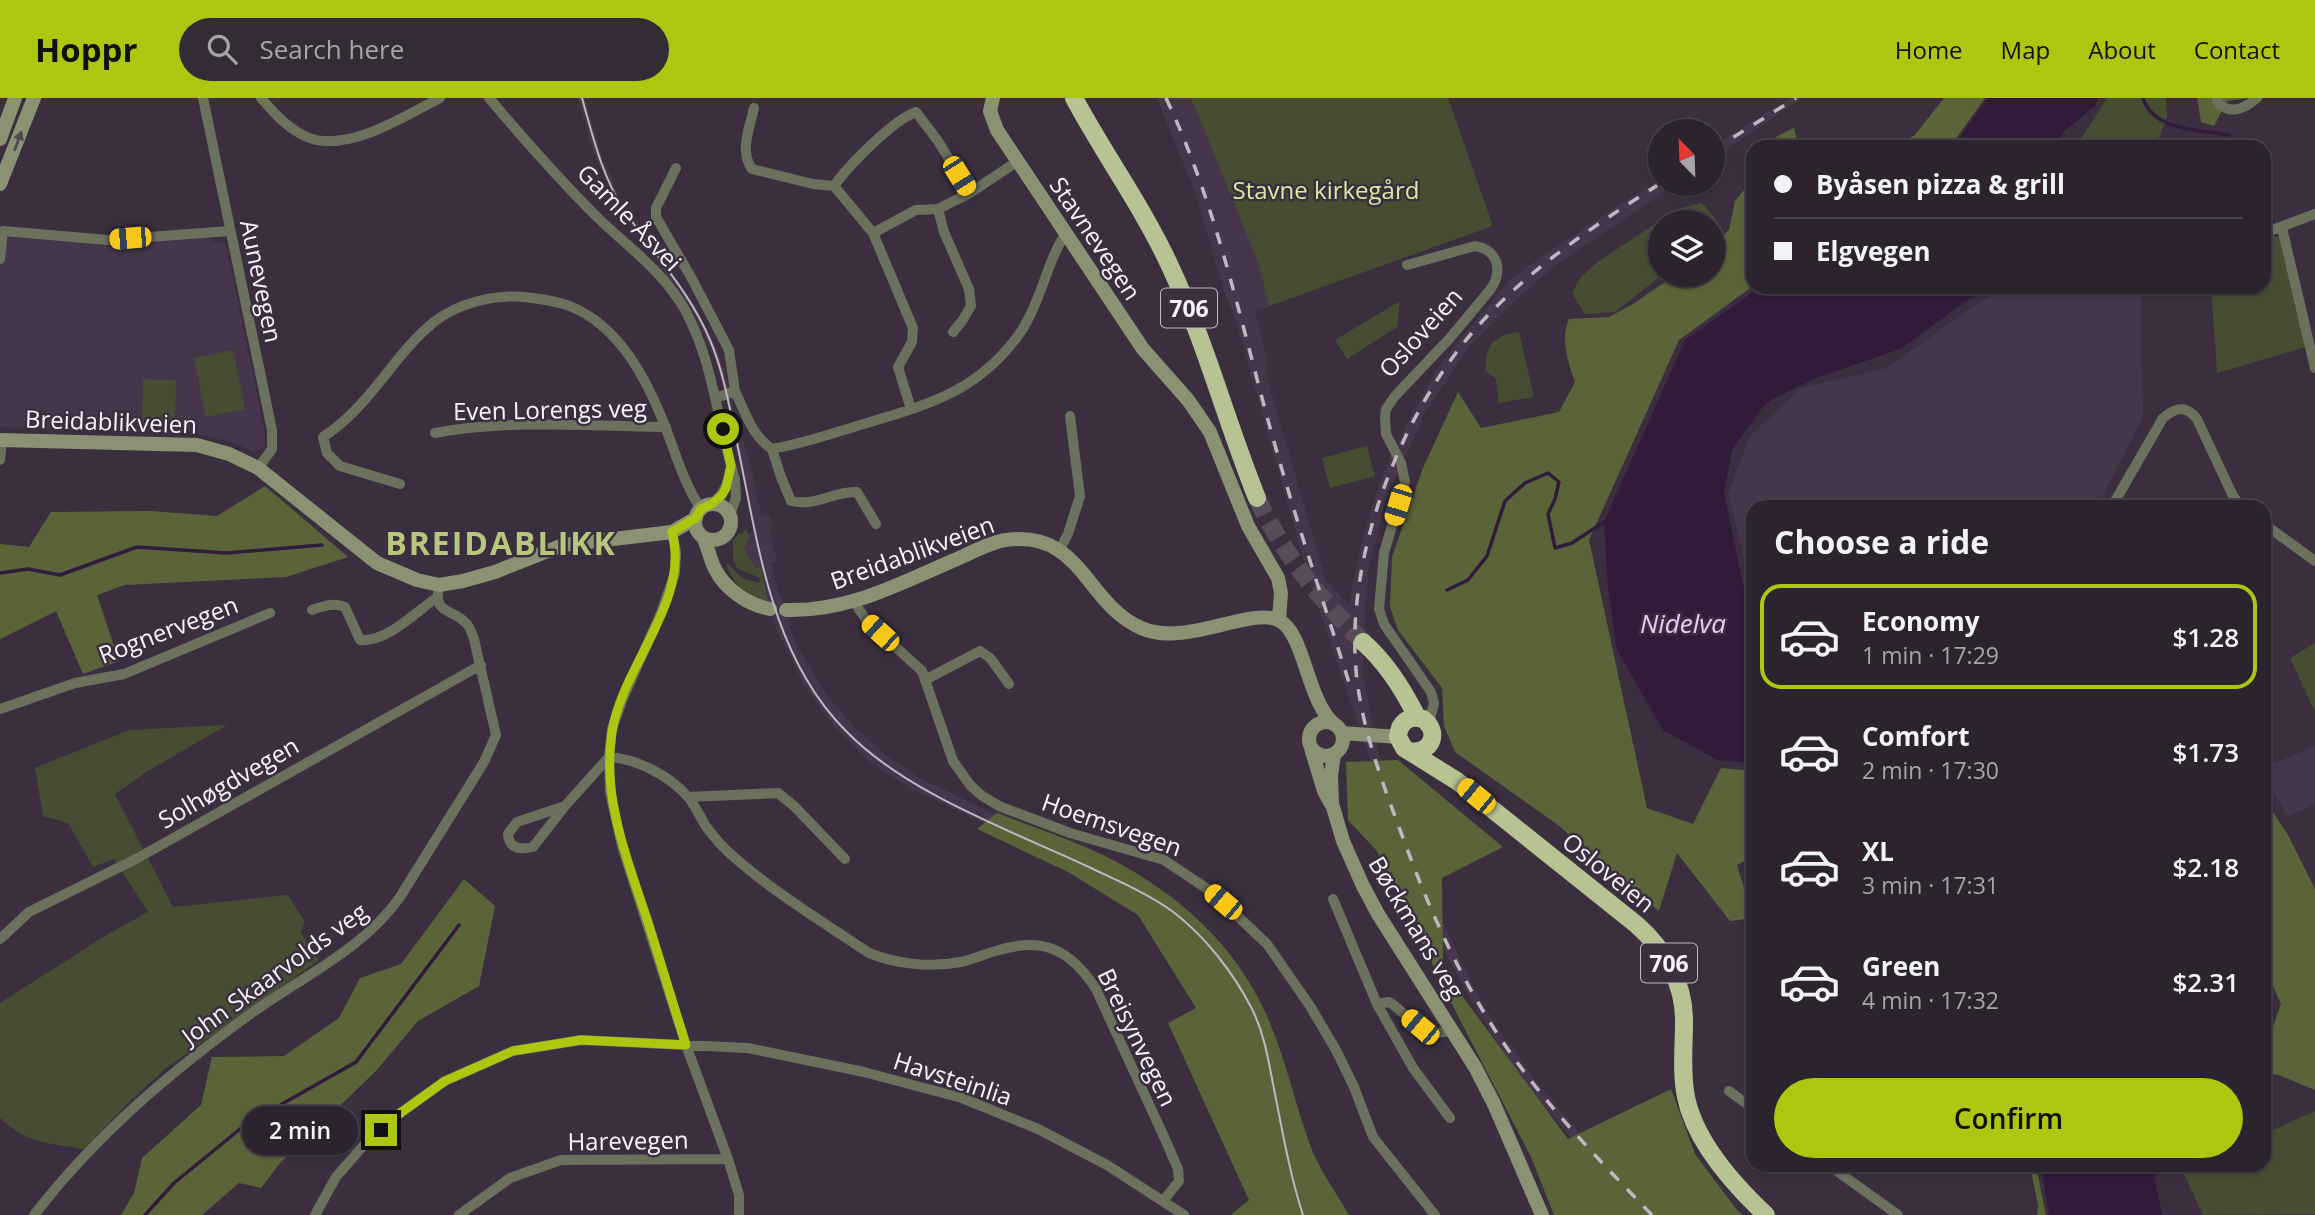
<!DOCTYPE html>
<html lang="en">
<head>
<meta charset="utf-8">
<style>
	body { margin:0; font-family:"Open Sans",sans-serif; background:#342b37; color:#f1f3f6; height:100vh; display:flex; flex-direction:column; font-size:26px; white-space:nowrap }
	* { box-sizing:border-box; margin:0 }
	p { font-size:23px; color:#a6a4aa }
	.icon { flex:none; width:38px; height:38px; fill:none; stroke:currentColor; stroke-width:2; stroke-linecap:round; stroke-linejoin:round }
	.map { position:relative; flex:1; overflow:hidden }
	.side { position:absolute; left:1746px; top:402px; width:525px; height:672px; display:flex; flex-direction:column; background:#2c232f; border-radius:21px; box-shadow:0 2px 5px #0004,0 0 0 2px #48404b }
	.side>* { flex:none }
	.hud { position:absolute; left:1746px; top:42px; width:525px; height:154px; border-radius:21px; box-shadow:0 2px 5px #0004,0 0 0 2px #48404b; display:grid; align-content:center; height:154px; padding:0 28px; background:#2c232f }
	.needle { width:46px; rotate:337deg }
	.tools { position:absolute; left:1648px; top:21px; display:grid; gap:14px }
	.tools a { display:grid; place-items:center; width:77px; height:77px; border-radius:50%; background:#2c232f; box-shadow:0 2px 5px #0004,0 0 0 2px #48404b; font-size:35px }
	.end { position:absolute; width:32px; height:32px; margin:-16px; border:9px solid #adc60f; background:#111; box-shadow:0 0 0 4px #111 }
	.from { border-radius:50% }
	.bubble { position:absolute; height:49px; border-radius:24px; background:#2c232f; box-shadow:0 2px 5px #0004,0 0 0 2px #48404b; font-size:23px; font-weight:600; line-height:49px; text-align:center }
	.car { position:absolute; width:21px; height:42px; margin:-21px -10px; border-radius:9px; box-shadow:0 0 5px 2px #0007; background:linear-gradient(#f5c518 24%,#345 0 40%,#f5c518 0 76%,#345 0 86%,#f5c518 0) }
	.hud b { display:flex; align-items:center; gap:24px; height:66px; font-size:26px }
	.hud b+b { border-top:2px solid #48404b }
	.hud i { width:18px; height:18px; background:#f1f3f6 }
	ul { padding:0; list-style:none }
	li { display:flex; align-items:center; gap:21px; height:105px; margin:0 14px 10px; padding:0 14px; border:4px solid transparent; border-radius:21px }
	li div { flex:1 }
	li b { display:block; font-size:26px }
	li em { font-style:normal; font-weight:600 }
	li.on { border-color:#adc60f }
	li>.icon { width:63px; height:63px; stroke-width:1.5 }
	h2 { padding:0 28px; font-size:32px; line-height:84px }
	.primary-button { display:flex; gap:14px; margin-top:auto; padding:14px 28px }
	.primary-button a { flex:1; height:80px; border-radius:42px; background:#adc60f; color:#111; font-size:28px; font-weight:600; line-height:80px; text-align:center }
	header { display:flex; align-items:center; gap:42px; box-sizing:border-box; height:98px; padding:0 35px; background:#adc60f; color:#111 }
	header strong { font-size:33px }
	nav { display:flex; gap:38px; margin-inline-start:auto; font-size:24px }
	.search { width:490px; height:63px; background:#342b37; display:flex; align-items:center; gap:18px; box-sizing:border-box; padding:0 24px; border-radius:38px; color:#a6a4aa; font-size:26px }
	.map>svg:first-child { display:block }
	.built { fill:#46364b }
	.green { fill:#474d32 }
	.forest { fill:#5b6439 }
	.water { fill:#311a3a }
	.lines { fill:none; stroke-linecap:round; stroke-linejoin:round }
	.stream { stroke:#311a3a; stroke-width:3.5 }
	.highway-tunnel { stroke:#584c5b; stroke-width:18; stroke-dasharray:18 9; stroke-linecap:butt }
	.street { stroke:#6c715e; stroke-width:10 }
	.secondary { stroke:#8b9274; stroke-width:14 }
	.highway { stroke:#b8c394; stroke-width:18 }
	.tram { stroke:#bfb7c2; stroke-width:2 }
	.rail { stroke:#bfb7c2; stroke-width:3.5; stroke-dasharray:12 12; stroke-linecap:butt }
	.oneway { fill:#4f484c }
	.route { stroke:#adc60f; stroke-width:9 }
	.labels { text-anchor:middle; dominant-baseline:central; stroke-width:5; stroke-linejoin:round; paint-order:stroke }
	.shield { fill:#3b2f3f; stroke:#c0b8c3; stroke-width:2 }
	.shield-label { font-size:23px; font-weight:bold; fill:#f9f2fc }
	.park-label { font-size:24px; fill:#d9e9a1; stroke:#3b2f3f }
	.street-label { font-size:24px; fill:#f9f2fc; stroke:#3b2f3f }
	.water-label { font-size:26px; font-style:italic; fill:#ebc8f8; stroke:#3b2f3f }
	.district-label { font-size:32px; font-weight:bold; letter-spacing:2px; fill:#b8c77c; stroke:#3b2f3f }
</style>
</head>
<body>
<header>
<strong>Hoppr</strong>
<div class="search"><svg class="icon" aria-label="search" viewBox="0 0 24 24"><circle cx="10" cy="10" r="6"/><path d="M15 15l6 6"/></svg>Search here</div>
<nav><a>Home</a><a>Map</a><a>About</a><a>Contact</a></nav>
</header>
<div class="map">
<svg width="2315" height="1117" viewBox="0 0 2315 1117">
	<rect width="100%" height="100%" fill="#3b2f3f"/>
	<path class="built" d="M578 0H585L602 59 623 105 693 205 711 238 725 273 739 332 750 363 761 417 770 418 773 430 770 432 777 463 771 465 779 497H781L791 527 789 529 799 551 827 597 852 627 886 657 918 679 1037 736 1219 867 1026 745 912 691 870 664 834 628 805 589 775 527 766 497 760 469 755 470 744 450 749 435 754 433 723 289 714 259 695 218 618 108 593 53Z
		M1157 0H1191L1258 164 1269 208 1255 212 1267 261V279L1326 483 1349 507 1360 451 1376 396 1393 352 1435 275 1459 242 1512 180 1588 127 1661 81V86H1676L1564 161 1514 203 1468 250 1425 315 1387 399 1369 469 1363 544V577L1380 662 1423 782 1471 884 1495 926 1533 979 1578 1033 1657 1117H1645L1569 1038 1521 979 1479 916 1437 840 1392 725 1310 485 1237 226 1225 196 1194 92Z
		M1790 0H1802L1713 61V48Z
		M0 135 106 146 211 139 212 143 223 145 227 150 265 336V345L261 351 255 355 238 346 199 336 0 329Z
		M2001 189H2141L2143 319 2097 409 1754 410 1753 493 1752 491 1728 396 1750 338 1801 290 1887 270Z
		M2315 648V706L2288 718 2265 682V669Z"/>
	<path class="green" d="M1191 0H1448L1492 125 1490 129 1269 208 1258 164Z
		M2107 0H2166L2167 20 2155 49H2076Z
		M1702 105 1715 120 1717 128 1713 135V124H1661L1662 177 1615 214 1585 216 1572 195 1580 180 1599 163 1678 111Z
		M2270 138 2279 139 2306 249 2217 275 2211 189H2264L2265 139Z
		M1400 203 1397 229 1347 261 1335 242Z
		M1519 234 1534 299 1499 305 1496 281 1486 273C1485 247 1493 238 1519 234Z
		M233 252 245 311 206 319 194 260Z
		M143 281 176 282 175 327 142 326Z
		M1367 348 1375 378 1330 390 1322 360Z
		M746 430 749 439 744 450 755 470 761 469 768 505C747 500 732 485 726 464L742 480 759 485 760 480 737 470 733 459V442L741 434 742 436Z
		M2315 545V611L2314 612 2290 560Z
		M227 627 148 673 115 696 173 809 288 797 305 824 300 834 319 862 166 970 128 1005 84 1051C48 1045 28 1046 0 1020V905L108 836 148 814 114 761 93 769 68 725 43 718 35 670 129 632Z
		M2315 1013V1116L2203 1117 2183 1074 2198 1068H2264L2265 1036Z"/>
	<path class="forest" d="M1944 0H1985L1950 49H1884L1914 38Z
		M2197 0H2248L2227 3 2214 28 2201 24Z
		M1794 30 1799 49H1756Z
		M1753 81V188L1679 242 1589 442 1647 710 1693 726 1721 670 1753 673V759L1737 767 1753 820 1730 823 1677 755 1659 813 1558 727 1455 654 1444 628 1442 590 1398 532 1390 509 1392 459 1423 370 1458 294 1481 330 1559 314 1575 284C1568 264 1560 241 1569 221L1609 219 1633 206 1675 177H1713V147L1729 132 1735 103Z
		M265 388 348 459 286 479 125 487 97 497 119 563 83 576 56 513 0 541V446L29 449 51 414 150 413 217 418Z
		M1398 662 1503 749 1442 780 1443 872 1568 1041 1671 991 1695 1056 1737 1112 1743 1117H1554L1531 1059 1457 916 1377 753 1348 722 1346 664Z
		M2264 701 2288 737 2315 791V992L2279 977 2265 975V951L2281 906 2265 870Z
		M997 715C1035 730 1075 743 1111 761 1178 796 1235 846 1266 916 1286 960 1295 1007 1312 1052 1321 1074 1337 1096 1349 1117H1231L1249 1102 1168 925 1196 910 1138 817 1068 774 977 731Z
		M464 781 495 808 479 888 418 923 376 973 280 1065 261 1090 239 1085 202 1117H121L134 1095 142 1060 201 1007 212 959 284 958 339 920 360 880 401 866Z
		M2030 1068H2036L2046 1117H2037L2038 1107Z"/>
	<path class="water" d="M1988 0H2098L2095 8 2063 34 2059 49H1953Z
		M1760 189H1986L1900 251 1819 279 1774 300 1762 310 1732 352 1724 396 1745 495 1753 504V665L1718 662 1663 632 1617 552 1608 490 1604 424 1685 242Z
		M2041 1068H2152L2162 1117H2049Z"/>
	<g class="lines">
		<path class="stream" d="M2143 0C2154 34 2200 31 2229 37
			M0 475 28 471 60 477 137 449 227 455 322 447
			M1447 492 1468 482 1487 458 1505 403 1525 385 1548 375 1559 384 1555 401 1548 416 1555 450 1572 445 1604 424
			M145 1117 174 1085 245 1027 356 964 459 827"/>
		<path class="highway-tunnel" d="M1257 400C1283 456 1320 501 1363 544"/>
		<path class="street" d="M203 0 272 332V351L258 370
			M261 0C274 15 288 31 307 39 347 56 404 18 440 0
			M489 0C522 39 561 83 597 119 629 150 662 172 685 212 714 265 717 325 735 381L736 400 730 417
			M2217 0 2218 5C2231 17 2244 11 2257 0
			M754 10C750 29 739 53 752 71L813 86 834 88 873 135 913 230 912 244 898 269 911 311
			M676 70 656 110V119L691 179 729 252 735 293
			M834 88C848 68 893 22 916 14L938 43 970 95
			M938 111 944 134 969 191 971 208 962 223 953 234
			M2282 130 2315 270
			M873 135 916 112 938 111 970 95 1018 63
			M2264 135 2315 116
			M0 161 3 133 108 142 230 133
			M1407 167 1475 148C1499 152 1503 174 1490 192L1450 240 1395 298 1386 311 1385 319 1386 336 1401 365 1405 384 1384 455 1379 511 1384 526 1431 594 1434 605 1429 625
			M716 300 735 293C745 314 752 338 772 351 802 346 831 336 860 327 927 307 980 294 1022 232 1042 201 1046 165 1066 135
			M435 335C510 321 590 328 666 329
			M772 351 781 379 791 403C815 409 834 393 857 394L876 426
			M0 362 2 342
			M400 386 340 368 327 355 323 339C371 308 393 257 434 224 458 205 495 196 525 199 541 201 558 203 572 209 620 229 647 282 665 328 676 357 684 385 701 411
			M712 406C723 396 728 387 730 372
			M2111 410 2163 320C2176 309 2186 307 2197 321L2233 398 2242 410
			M2264 426 2315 463
			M672 434 676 454 675 475 661 515 623 600 612 631 609 659 610 694 622 748 686 947 728 1061 739 1097V1117
			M1060 451 1068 436 1080 398 1070 318
			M854 504 867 523 922 573 953 663 970 687 981 697 999 708 1070 735 1164 762 1212 794 1267 846 1310 908 1336 952 1354 989 1373 1039 1435 1117
			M312 512C322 508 335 504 345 509L360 542C386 545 416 514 436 500
			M925 582 980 553 990 560 1009 586
			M0 611 75 585 124 576 270 515
			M688 699 778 695 794 708 845 761
			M565 708 517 724 508 736C509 751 520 752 533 749L565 708 609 659C638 661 670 678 689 700 695 708 700 718 705 727 713 738 724 751 734 759 776 796 823 824 869 855 896 866 931 870 960 864 972 862 984 856 996 853 1042 838 1070 851 1096 891L1165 1041 1178 1071 1179 1083 1163 1103
			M1333 801 1377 906 1389 904C1408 916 1427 945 1452 931
			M0 841 29 814 136 761 481 567
			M1377 906 1413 970 1450 1020
			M1729 993 1754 1011
			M1830 1068 1898 1117
			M34 1117C95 1038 169 975 249 917 301 879 363 852 400 799L484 664 496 637 474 541C472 535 470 529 466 525 450 509 433 517 439 487
			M315 1117 336 1079 363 1048 399 1016 445 983 513 953 581 942 748 950 864 974 962 1000 1038 1031 1107 1067 1184 1117
			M459 1117 510 1080 561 1062 728 1061"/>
		<path class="secondary" d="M993 0 990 13 997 32 1143 251 1188 302 1210 334 1248 428 1278 480 1281 495 1279 521
			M0 41 15 0
			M0 86 34 0
			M0 342 197 347 229 356 258 370 377 465 417 482 439 487 463 483 495 474 563 447 672 434 696 420
			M695 424a18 18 0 1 1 36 0a18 18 0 1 1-36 0Z
			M703 439C708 449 710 461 715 471 725 491 748 507 770 511
			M786 512C849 514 900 485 957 461 971 455 990 444 1006 442 1082 432 1085 505 1141 530 1187 550 1252 507 1280 523 1304 536 1307 600 1332 624
			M1309 641a17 17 0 1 1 34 0a17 17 0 1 1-34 0Z
			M1342 635 1398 639
			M1311 650 1324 693 1333 709 1343 743 1363 788 1378 816 1475 969 1494 1006 1542 1117
			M1332 704 1331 678 1334 656"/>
		<path class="highway" d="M1074 0C1104 56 1142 108 1169 166 1205 242 1226 323 1257 400
			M1363 544C1387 565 1403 591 1417 619
			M1409 653C1431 657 1441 634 1423 621 1409 617 1399 624 1398 639L1404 650 1457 683 1637 827C1665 852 1685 886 1684 925 1684 949 1681 975 1686 999 1695 1044 1733 1086 1766 1117"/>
		<path class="tram" d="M582 0C593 39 602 78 624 112 653 155 690 194 710 242 722 270 728 301 734 331 757 434 767 553 845 632 905 695 1012 733 1091 770 1118 783 1147 795 1172 813 1205 838 1233 874 1252 911 1264 935 1268 960 1273 986 1282 1030 1289 1074 1303 1117"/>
		<path class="rail" d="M1166 0C1216 106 1240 221 1271 333 1295 420 1324 505 1351 591
			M1713 52 1796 0
			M1652 1117C1602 1065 1551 1013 1509 953 1465 890 1433 821 1406 748 1386 694 1364 639 1357 582 1343 465 1397 324 1471 236 1525 173 1592 129 1661 85"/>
	</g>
	<defs><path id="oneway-solid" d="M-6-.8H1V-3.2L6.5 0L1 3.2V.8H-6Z" transform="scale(1.75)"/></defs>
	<use class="oneway" href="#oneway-solid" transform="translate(18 43) rotate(-70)"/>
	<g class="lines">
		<path class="route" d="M381 1032 399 1016 445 983 513 953 581 942 686 947C672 903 659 858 645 815 625 756 602 697 612 634 622 568 691 503 672 434L696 420 701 411 712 406 722 397 726 390 731 368 723 331"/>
	</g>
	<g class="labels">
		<g class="shield">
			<rect x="1161" y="190.5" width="56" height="39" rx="5"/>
			<rect x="1641" y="845.5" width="56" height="39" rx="5"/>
		</g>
		<g class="shield-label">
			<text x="1189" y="210">706</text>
			<text x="1669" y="865">706</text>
		</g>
		<g class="park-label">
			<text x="1326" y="91">Stavne kirkegård</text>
		</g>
		<g class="street-label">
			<text transform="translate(630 119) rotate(46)">Gamle Åsvei</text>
			<text transform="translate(1096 140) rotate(56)">Stavnevegen</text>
			<text transform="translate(262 183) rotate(78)">Aunevegen</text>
			<text transform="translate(1420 234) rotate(-48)">Osloveien</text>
			<text transform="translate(550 311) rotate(-1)">Even Lorengs veg</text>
			<text transform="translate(111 323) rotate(2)">Breidablikveien</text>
			<text transform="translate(912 454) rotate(-20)">Breidablikveien</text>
			<text transform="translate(168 531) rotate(-21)">Rognervegen</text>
			<text transform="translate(228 684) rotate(-30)">Solhøgdvegen</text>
			<text transform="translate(1112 726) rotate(19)">Hoemsvegen</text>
			<text transform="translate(1609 774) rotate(39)">Osloveien</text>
			<text transform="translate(1417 829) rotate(59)">Bøckmans veg</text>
			<text transform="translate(274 875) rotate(-36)">John Skaarvolds veg</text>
			<text transform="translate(1138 939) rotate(64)">Breisynvegen</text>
			<text transform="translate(953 980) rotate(18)">Havsteinlia</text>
			<text transform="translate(628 1042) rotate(-1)">Harevegen</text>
		</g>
		<g class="water-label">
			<text x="1683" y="525">Nidelva</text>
		</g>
		<g class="district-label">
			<text x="501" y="444">BREIDABLIKK</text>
		</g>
	</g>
</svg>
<div class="tools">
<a><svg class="needle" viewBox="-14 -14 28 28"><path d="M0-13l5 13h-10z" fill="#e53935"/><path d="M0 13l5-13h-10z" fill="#a6a4aa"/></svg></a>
<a><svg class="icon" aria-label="layers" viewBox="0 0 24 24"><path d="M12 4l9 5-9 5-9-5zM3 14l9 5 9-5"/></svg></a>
</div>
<i class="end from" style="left:723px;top:331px"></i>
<i class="end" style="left:381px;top:1032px"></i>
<div class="bubble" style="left:242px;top:1008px;width:116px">2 min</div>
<i class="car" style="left:959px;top:78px;rotate:148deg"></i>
<i class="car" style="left:130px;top:140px;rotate:265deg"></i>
<i class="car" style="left:1398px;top:407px;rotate:197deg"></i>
<i class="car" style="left:880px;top:535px;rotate:312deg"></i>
<i class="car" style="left:1476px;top:698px;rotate:309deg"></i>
<i class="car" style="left:1223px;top:804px;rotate:310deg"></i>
<i class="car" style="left:1420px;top:929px;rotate:310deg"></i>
<div class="hud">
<b><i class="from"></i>Byåsen pizza &amp; grill</b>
<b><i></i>Elgvegen</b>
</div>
<section class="side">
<h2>Choose a ride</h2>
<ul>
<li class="on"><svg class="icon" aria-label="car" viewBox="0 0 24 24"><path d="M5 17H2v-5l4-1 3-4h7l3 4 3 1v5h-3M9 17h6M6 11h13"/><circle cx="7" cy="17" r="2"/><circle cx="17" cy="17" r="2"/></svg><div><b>Economy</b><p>1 min · 17:29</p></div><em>$1.28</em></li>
<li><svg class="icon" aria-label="car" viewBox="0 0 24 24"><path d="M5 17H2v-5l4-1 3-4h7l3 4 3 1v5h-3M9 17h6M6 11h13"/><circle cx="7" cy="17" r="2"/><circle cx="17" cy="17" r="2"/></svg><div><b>Comfort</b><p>2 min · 17:30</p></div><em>$1.73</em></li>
<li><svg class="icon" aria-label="car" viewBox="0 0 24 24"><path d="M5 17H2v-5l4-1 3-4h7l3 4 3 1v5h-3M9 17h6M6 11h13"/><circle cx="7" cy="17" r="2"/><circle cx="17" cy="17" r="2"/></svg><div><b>XL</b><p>3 min · 17:31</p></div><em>$2.18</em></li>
<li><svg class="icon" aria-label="car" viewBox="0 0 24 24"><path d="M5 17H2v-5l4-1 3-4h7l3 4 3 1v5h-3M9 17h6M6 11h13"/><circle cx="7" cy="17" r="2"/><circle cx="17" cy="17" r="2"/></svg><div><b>Green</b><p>4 min · 17:32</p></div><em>$2.31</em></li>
</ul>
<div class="primary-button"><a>Confirm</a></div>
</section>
</div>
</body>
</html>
